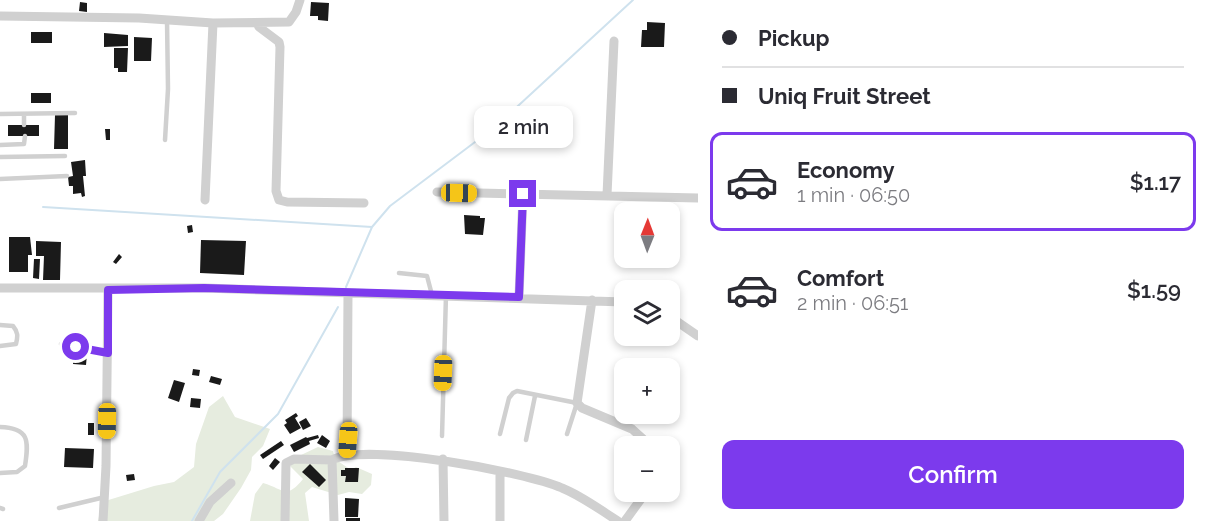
<!DOCTYPE html>
<html lang="en">
<head>
<meta charset="utf-8">
<style>
	body { margin:0; font-family:Raleway,sans-serif; background:#f7f7f7; color:#2b2b33; height:100vh; display:flex; flex-direction:column; font-size:22px; white-space:nowrap }
	* { box-sizing:border-box; margin:0 }
	p { font-size:20px; color:#7c7c81 }
	.icon { flex:none; width:33px; height:33px; fill:none; stroke:currentColor; stroke-width:2; stroke-linecap:round; stroke-linejoin:round }
	.map { position:relative; flex:1; overflow:hidden }
	.panel { display:flex; flex-direction:column; background:#fff; width:510px }
	.panel>* { flex:none }
	.top-card { display:grid; align-content:center; height:132px; padding:0 24px; background:#fff }
	.needle { width:39px; rotate:1deg }
	.buttons { position:absolute; left:614px; top:202px; display:grid; gap:12px }
	.buttons a { display:grid; place-items:center; width:66px; height:66px; border-radius:12px; background:#fff; box-shadow:0 3px 9px #0003; font-size:30px }
	.end { position:absolute; width:27px; height:27px; margin:-14px; border:8px solid #7c3aed; background:#fff; box-shadow:0 0 0 3px #fff }
	.from { border-radius:50% }
	.bubble { position:absolute; height:42px; border-radius:12px; background:#fff; box-shadow:0 3px 9px #0003; font-size:20px; font-weight:600; line-height:42px; text-align:center }
	.car { position:absolute; width:18px; height:36px; margin:-18px -9px; border-radius:8px; box-shadow:0 0 4px 2px #0007; background:linear-gradient(#f5c518 24%,#345 0 40%,#f5c518 0 76%,#345 0 86%,#f5c518 0) }
	.top-card b { display:flex; align-items:center; gap:21px; height:57px; font-size:22px }
	.top-card b+b { border-top:2px solid #e1e1e2 }
	.top-card i { width:15px; height:15px; background:#2b2b33 }
	ul { padding:0; list-style:none }
	li { display:flex; align-items:center; gap:18px; height:99px; margin:0 12px 9px; padding:0 12px; border:3px solid transparent; border-radius:12px }
	li div { flex:1 }
	li b { display:block; font-size:22px }
	li em { font-style:normal; font-weight:600 }
	li.on { border-color:#7c3aed }
	li>.icon { width:54px; height:54px; stroke-width:1.5 }
	.cta { display:flex; gap:12px; margin-top:auto; padding:12px 24px }
	.cta a { flex:1; height:69px; border-radius:12px; background:#7c3aed; color:#fff; font-size:24px; font-weight:600; line-height:69px; text-align:center }
	main { display:flex; flex:1; min-height:0 }
	.map>svg:first-child { display:block }
	.green { fill:#e6ecdf }
	.lines { fill:none; stroke-linecap:round; stroke-linejoin:round }
	.stream { stroke:#cfe2ee; stroke-width:2 }
	.building { fill:#1a1a1a }
	.service { stroke:#d0d0d0; stroke-width:4.5 }
	.minor { stroke:#d0d0d0; stroke-width:9 }
	.route { stroke:#7c3aed; stroke-width:8 }
</style>
</head>
<body>
<main>
<div class="map">
<svg width="698" height="521" viewBox="0 0 698 521">
	<rect width="100%" height="100%" fill="#fff"/>
	<path class="green" d="M223 396 235 417 270 429 263 446 252 457 251 470 241 488 223 514 214 521H98L102 502 154 486 174 482 194 467 196 444 209 407Z
		M318 447 333 451 335 459 351 470 356 467 372 474 371 485 362 494 349 492 338 495 312 487 305 493 309 521H250L255 494 263 483C284 489 286 500 303 479L290 466 301 455Z"/>
	<g class="lines">
		<path class="stream" d="M43 207 372 227
			M346 287 372 227 390 206 495 127 633 0
			M192 521 220 472 278 414 338 307"/>
	</g>
	<path class="building" d="M80 2 87 3V12L79 11Z
		M311 2 329 3 328 21 318 20V16H310Z
		M647 22 665 23 664 47H641L642 30H647Z
		M31 32H52V43H31Z
		M104 33 128 35V46L104 47Z
		M134 37 152 38 151 61H134Z
		M114 48H128L127 72H118V68H114Z
		M31 93H51V103H31Z
		M55 115H68V149H54Z
		M8 125H39V136H8Z
		M105 129H110V140H106Z
		M85 160 86 176H83L85 196 82 197 81 193 73 194V186H69L68 177 73 176 71 162Z
		M464 215 480 216V218H485L483 235 465 234Z
		M192 225 193 232 188 233 187 226Z
		M9 237H30L32 255H28V272H9Z
		M201 240 246 241 244 275 200 273Z
		M36 241 61 242 60 280H43L44 256H36Z
		M119 254 122 257 116 264 113 262Z
		M34 259H40L39 279 33 278Z
		M74 352 87 354 86 365 73 364Z
		M193 369 200 370 199 376 192 375Z
		M211 376 222 379 220 385 209 382Z
		M174 380 185 383 179 402 168 398Z
		M191 398 201 399 200 408 190 407Z
		M296 413 298 416 295 418 301 428 290 434 284 425 287 423 285 420Z
		M306 418 311 426 303 430 299 422Z
		M88 423H94V435H88Z
		M318 435 319 438 309 441 310 444 294 452 290 445 306 437 307 438Z
		M322 435 330 441 326 448 317 443Z
		M281 441 284 445 263 459 260 455Z
		M65 448 94 449 93 468 64 467Z
		M275 458 280 462 273 470 269 466Z
		M310 464 326 480 319 487 302 472Z
		M345 468H359L358 482H345L346 476H341V470H345Z
		M134 474 135 480 127 481 126 475Z
		M345 498 359 499 358 517H345Z
		M346 518H360V521H346Z"/>
	<g class="lines">
		<path class="service" d="M0 114 75 113
			M24 114V125
			M165 140 168 89 167 20
			M0 145 24 144 25 136
			M0 157 65 156
			M0 179 67 176
			M399 273 427 276 432 295
			M0 325 13 326C18 332 18 336 16 344L0 346
			M61 344 108 353
			M0 427C29 428 29 440 25 466L17 472 0 473
			M500 434 509 398 513 393 517 391 577 403 567 434
			M442 436 446 295
			M526 440 535 396
			M0 508 3 509
			M59 508 105 497"/>
		<path class="minor" d="M0 16 139 18 213 23 289 22 296 12 300 0
			M257 23 259 27 279 42 280 47 276 191 279 200 287 202 364 203
			M437 192 698 198
			M607 195 614 41
			M205 200 213 23
			M0 288H204L624 302
			M519 297 523 194
			M592 300 577 403 582 408 632 429 652 447
			M669 316 698 336
			M347 454 348 293
			M443 459 444 521
			M500 472V521
			M103 521 106 466 108 289
			M199 521 210 502 231 483
			M285 521 286 463 294 459 332 460
			M334 521 332 460C365 442 526 472 562 488 582 496 600 510 618 521
			M625 521 646 492"/>
	</g>
	<g class="lines">
		<path class="route" d="M76 347 108 353V290L204 288 519 297 523 194"/>
	</g>
</svg>
<div class="buttons">
<a><svg class="needle" viewBox="-14 -14 28 28"><path d="M0-13l5 13h-10z" fill="#e53935"/><path d="M0 13l5-13h-10z" fill="#7c7c81"/></svg></a>
<a><svg class="icon" aria-label="layers" viewBox="0 0 24 24"><path d="M12 4l9 5-9 5-9-5zM3 14l9 5 9-5"/></svg></a>
<a>+</a>
<a>−</a>
</div>
<i class="end from" style="left:76px;top:347px"></i>
<i class="end" style="left:523px;top:194px"></i>
<div class="bubble" style="left:474px;top:106px;width:99px">2 min</div>
<i class="car" style="left:459px;top:193px;rotate:91deg"></i>
<i class="car" style="left:443px;top:373px;rotate:182deg"></i>
<i class="car" style="left:107px;top:421px;rotate:181deg"></i>
<i class="car" style="left:348px;top:440px;rotate:184deg"></i>
</div>
<section class="panel">
<div class="top-card">
<b><i class="from"></i>Pickup</b>
<b><i></i>Uniq Fruit Street</b>
</div>
<ul>
<li class="on"><svg class="icon" aria-label="car" viewBox="0 0 24 24"><path d="M5 17H2v-5l4-1 3-4h7l3 4 3 1v5h-3M9 17h6M6 11h13"/><circle cx="7" cy="17" r="2"/><circle cx="17" cy="17" r="2"/></svg><div><b>Economy</b><p>1 min · 06:50</p></div><em>$1.17</em></li>
<li><svg class="icon" aria-label="car" viewBox="0 0 24 24"><path d="M5 17H2v-5l4-1 3-4h7l3 4 3 1v5h-3M9 17h6M6 11h13"/><circle cx="7" cy="17" r="2"/><circle cx="17" cy="17" r="2"/></svg><div><b>Comfort</b><p>2 min · 06:51</p></div><em>$1.59</em></li>
</ul>
<div class="cta"><a>Confirm</a></div>
</section>
</main>
</body>
</html>
